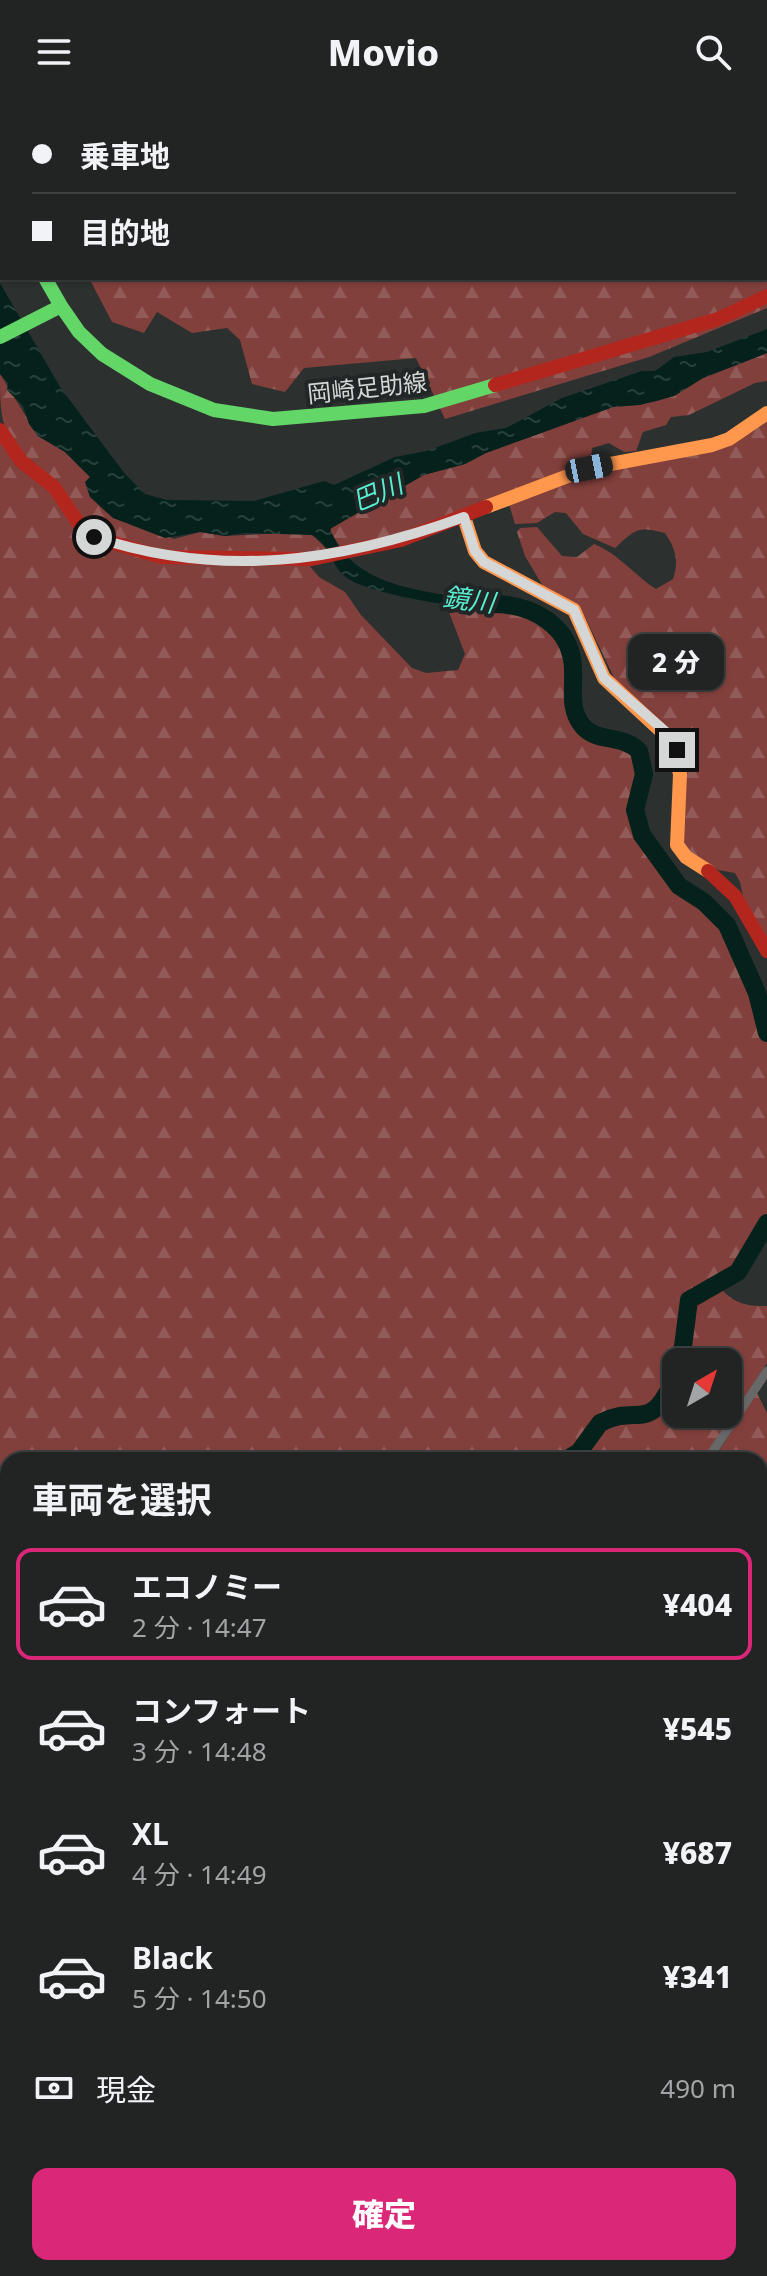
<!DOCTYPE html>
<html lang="ja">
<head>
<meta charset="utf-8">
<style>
	body { margin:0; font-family:"Noto Sans","Noto Sans JP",sans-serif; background:#2d3030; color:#f1f3f6; height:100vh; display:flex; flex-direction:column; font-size:30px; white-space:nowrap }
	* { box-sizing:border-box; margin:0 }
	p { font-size:26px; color:#a2a4a6 }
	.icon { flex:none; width:44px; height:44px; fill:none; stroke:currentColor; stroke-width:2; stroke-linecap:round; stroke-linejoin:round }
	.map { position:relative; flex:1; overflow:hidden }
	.panel { position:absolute; left:0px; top:1348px; width:768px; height:824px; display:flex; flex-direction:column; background:#212423; border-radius:24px 24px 0 0; box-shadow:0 2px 6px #0004,0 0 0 2px #3e4141 }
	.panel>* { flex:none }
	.top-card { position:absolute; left:0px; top:0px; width:768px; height:176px; box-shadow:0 2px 6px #0004,0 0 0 2px #3e4141; display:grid; align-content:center; height:176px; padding:0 32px; background:#212423 }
	.needle { width:52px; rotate:39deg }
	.buttons { position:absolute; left:662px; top:1244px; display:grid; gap:16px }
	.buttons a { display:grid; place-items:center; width:80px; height:80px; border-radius:16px; background:#212423; box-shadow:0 2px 6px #0004,0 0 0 2px #3e4141; font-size:40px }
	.end { position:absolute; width:36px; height:36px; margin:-18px; border:10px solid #d4d7d6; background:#111; box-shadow:0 0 0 4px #111 }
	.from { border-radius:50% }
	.bubble { position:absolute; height:56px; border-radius:16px; background:#212423; box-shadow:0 2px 6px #0004,0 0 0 2px #3e4141; font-size:26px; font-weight:800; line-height:56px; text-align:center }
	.car { position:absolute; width:24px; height:48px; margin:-24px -12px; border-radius:10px; box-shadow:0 0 6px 2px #0007; background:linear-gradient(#222 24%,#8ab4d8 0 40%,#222 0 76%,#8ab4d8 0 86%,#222 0) }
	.top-card b { display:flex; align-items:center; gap:28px; height:76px; font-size:30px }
	.top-card b+b { border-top:2px solid #3e4141 }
	.top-card i { width:20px; height:20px; background:#f1f3f6 }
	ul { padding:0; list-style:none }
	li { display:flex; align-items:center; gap:24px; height:112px; margin:0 16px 12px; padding:0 16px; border:4px solid transparent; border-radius:16px }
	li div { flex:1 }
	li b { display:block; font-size:30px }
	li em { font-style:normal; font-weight:800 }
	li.active { border-color:#db2777 }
	li>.icon { width:72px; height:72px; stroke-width:1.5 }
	h2 { padding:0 32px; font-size:36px; line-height:96px }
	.pay { display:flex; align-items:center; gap:20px; height:88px; padding:0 32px; font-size:30px }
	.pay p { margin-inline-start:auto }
	.action { display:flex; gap:16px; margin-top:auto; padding:16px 32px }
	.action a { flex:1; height:92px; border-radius:16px; background:#db2777; color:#fff; font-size:32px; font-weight:800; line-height:92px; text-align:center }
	header { display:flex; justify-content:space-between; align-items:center; height:104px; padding:0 32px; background:#212423; font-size:36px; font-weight:800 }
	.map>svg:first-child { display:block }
	.forest { fill:url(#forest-firs); fill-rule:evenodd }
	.water { fill:url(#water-ripples) }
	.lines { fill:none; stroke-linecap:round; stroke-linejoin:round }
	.river { stroke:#04211b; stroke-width:18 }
	.street { stroke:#696868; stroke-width:9 }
	.fast { stroke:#63d668; stroke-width:14 }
	.slow { stroke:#ff974d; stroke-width:14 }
	.jam { stroke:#b3261e; stroke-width:14 }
	.route { stroke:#d4d7d6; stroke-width:10 }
	.labels { text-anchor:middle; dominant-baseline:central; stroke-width:8; stroke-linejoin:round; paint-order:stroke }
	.street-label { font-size:24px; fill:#d4d7d6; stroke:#212726 }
	.water-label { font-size:26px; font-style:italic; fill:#57efd0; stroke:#212726 }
</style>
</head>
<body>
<header><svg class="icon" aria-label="menu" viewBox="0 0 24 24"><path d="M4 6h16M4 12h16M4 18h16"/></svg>Movio<svg class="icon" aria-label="search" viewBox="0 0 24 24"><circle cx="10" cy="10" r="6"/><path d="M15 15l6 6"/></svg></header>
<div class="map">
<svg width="767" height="2172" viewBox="0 0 767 2172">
	<defs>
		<pattern id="forest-firs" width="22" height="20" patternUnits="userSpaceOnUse" patternTransform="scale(2)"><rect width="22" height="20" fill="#82403c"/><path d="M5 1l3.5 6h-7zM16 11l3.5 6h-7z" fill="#935b57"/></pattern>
		<pattern id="water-ripples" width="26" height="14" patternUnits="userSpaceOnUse" patternTransform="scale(2)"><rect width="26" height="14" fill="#04211b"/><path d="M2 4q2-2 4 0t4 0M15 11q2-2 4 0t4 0" fill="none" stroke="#28403b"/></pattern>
	</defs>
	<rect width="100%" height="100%" fill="#2c302f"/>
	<path class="forest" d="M0 0H767V204L649 253 445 315 416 254 304 264 285 288 252 280 240 236 227 224 192 229 157 208 144 229 112 218 89 174H766V2H2V91Z
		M767 249V277L755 279 689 311 671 313 666 321 643 328 636 347 624 348 609 339 592 344 591 357 398 432 341 444 330 427 333 421 423 371 465 360 486 349 613 303 654 298 674 292 703 274Z
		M0 270 38 332 65 348 90 373 86 378 89 390 106 408 174 435 200 428 225 432 288 429 312 431 329 447 309 451C251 449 133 458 87 422 71 409 57 387 43 371 4 327 0 331 0 270Z
		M767 316V839L745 802 740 778 735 769 718 766 685 744 681 732 686 671 679 639 618 582 584 511 544 484 525 452 517 428 520 424 537 423 562 452 577 453 594 440C619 450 634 471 656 485L673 475C679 457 676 445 665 429 637 422 636 425 615 444L583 430 566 409 555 408 537 419 515 420 509 400 591 367 717 345Z
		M0 334 16 362 49 385 69 414 139 452 307 459 319 473 345 488 361 511 412 564 426 569 458 566 465 550 449 508C473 510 498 499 523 505 548 511 569 541 570 566 571 576 566 586 567 597 569 612 578 623 586 635L620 639 635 649 639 672 630 705 639 732 680 788 726 822 755 890 767 934V1111L747 1151 718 1179C728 1198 747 1203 767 1202V1259L702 1356H8V1966L0 1967ZM676 1258H728V1310H676Z
		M757 1289 767 1309V1621L760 1620V1356H713Z
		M760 1631 767 1632V1909H760Z
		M760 2013 767 2016V2172H24L33 2164H760Z
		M0 2015 8 2027V2074L0 2071Z"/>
	<path class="water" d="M0 179 60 283 125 370 145 390 167 396 254 397 324 377 334 381 395 353 427 347 475 329 506 324 562 294 642 267H655L674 253 707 248 767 225V249L703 274 674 292 640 301 613 303 486 349 465 360 424 371 330 425C350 479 415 487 469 494 484 497 504 493 517 500 493 513 370 491 347 474 331 463 331 441 312 431L245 429 225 432 200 428 165 434 113 414 90 393 85 378 90 373 65 348 38 332 29 320 23 302 7 286 8 279 0 270Z"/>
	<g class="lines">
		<path class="river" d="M493 500C532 500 573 522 573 567 574 586 569 603 581 620 595 640 621 629 639 647L644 670 635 706 642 731 679 782 704 798 727 821 757 889 767 929
			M681 1258 689 1196 738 1168 767 1119
			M566 1356 579 1348 600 1319C640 1298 649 1333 676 1271
			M760 1647 767 1648"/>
		<path class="street" d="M707 1356 767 1267
			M760 1626H767
			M760 1914 767 1915
			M0 2084 8 2088
			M2 2172 11 2164"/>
		<path class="fast" d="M45 174 61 202
			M0 233 61 202 79 228 102 250 150 280 214 306 273 315 424 302 495 281"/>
		<path class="slow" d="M0 114 2 116
			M486 403 589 364 712 341 729 335 767 309
			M464 413 475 447 484 458 574 506 604 574 672 637 680 670 677 741 686 753 708 767"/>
		<path class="jam" d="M495 281 718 215 767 192
			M0 326 21 357 54 383 79 420 94 433 161 453 312 455 401 436 486 403
			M708 767 735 792 767 847"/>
	</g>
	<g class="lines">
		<path class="route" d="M94 433C222 475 340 458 464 413L475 447 484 458 574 506 604 574 666 628 677 646"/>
	</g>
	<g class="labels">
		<g class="street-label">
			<text transform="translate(367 283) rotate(-6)">岡崎足助線</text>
		</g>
		<g class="water-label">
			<text transform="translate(377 388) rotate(-23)">巴川</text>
			<text transform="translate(469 495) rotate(7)">鏡川</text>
		</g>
	</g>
</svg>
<div class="buttons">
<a><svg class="needle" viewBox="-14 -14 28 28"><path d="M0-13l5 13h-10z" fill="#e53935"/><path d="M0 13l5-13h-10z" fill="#a2a4a6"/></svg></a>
</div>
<i class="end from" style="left:94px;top:433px"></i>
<i class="end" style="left:677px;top:646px"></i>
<div class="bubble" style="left:628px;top:530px;width:96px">2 分</div>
<i class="car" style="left:589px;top:364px;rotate:79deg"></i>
<div class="top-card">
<b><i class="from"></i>乗車地</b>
<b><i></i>目的地</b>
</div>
<section class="panel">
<h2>車両を選択</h2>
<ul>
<li class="active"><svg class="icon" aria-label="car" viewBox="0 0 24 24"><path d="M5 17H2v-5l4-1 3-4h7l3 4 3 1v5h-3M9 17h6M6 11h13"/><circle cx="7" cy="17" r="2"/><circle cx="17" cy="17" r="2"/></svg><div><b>エコノミー</b><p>2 分 · 14:47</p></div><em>¥404</em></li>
<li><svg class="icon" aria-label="car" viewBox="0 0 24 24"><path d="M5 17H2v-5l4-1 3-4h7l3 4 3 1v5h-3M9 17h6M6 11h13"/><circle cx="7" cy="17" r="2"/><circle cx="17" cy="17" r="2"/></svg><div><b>コンフォート</b><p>3 分 · 14:48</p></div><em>¥545</em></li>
<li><svg class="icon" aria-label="car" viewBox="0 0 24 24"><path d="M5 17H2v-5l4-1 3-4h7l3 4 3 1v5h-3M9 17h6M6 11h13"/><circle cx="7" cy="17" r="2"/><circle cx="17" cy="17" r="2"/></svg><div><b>XL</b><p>4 分 · 14:49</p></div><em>¥687</em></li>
<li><svg class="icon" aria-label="car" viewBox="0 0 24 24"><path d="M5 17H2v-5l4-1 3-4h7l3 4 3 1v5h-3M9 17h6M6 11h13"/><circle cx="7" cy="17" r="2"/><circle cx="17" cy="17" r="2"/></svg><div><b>Black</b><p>5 分 · 14:50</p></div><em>¥341</em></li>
</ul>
<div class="pay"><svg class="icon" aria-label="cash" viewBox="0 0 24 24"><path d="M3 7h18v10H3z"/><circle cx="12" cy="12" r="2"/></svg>現金<p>490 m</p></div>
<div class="action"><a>確定</a></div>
</section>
</div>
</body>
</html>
